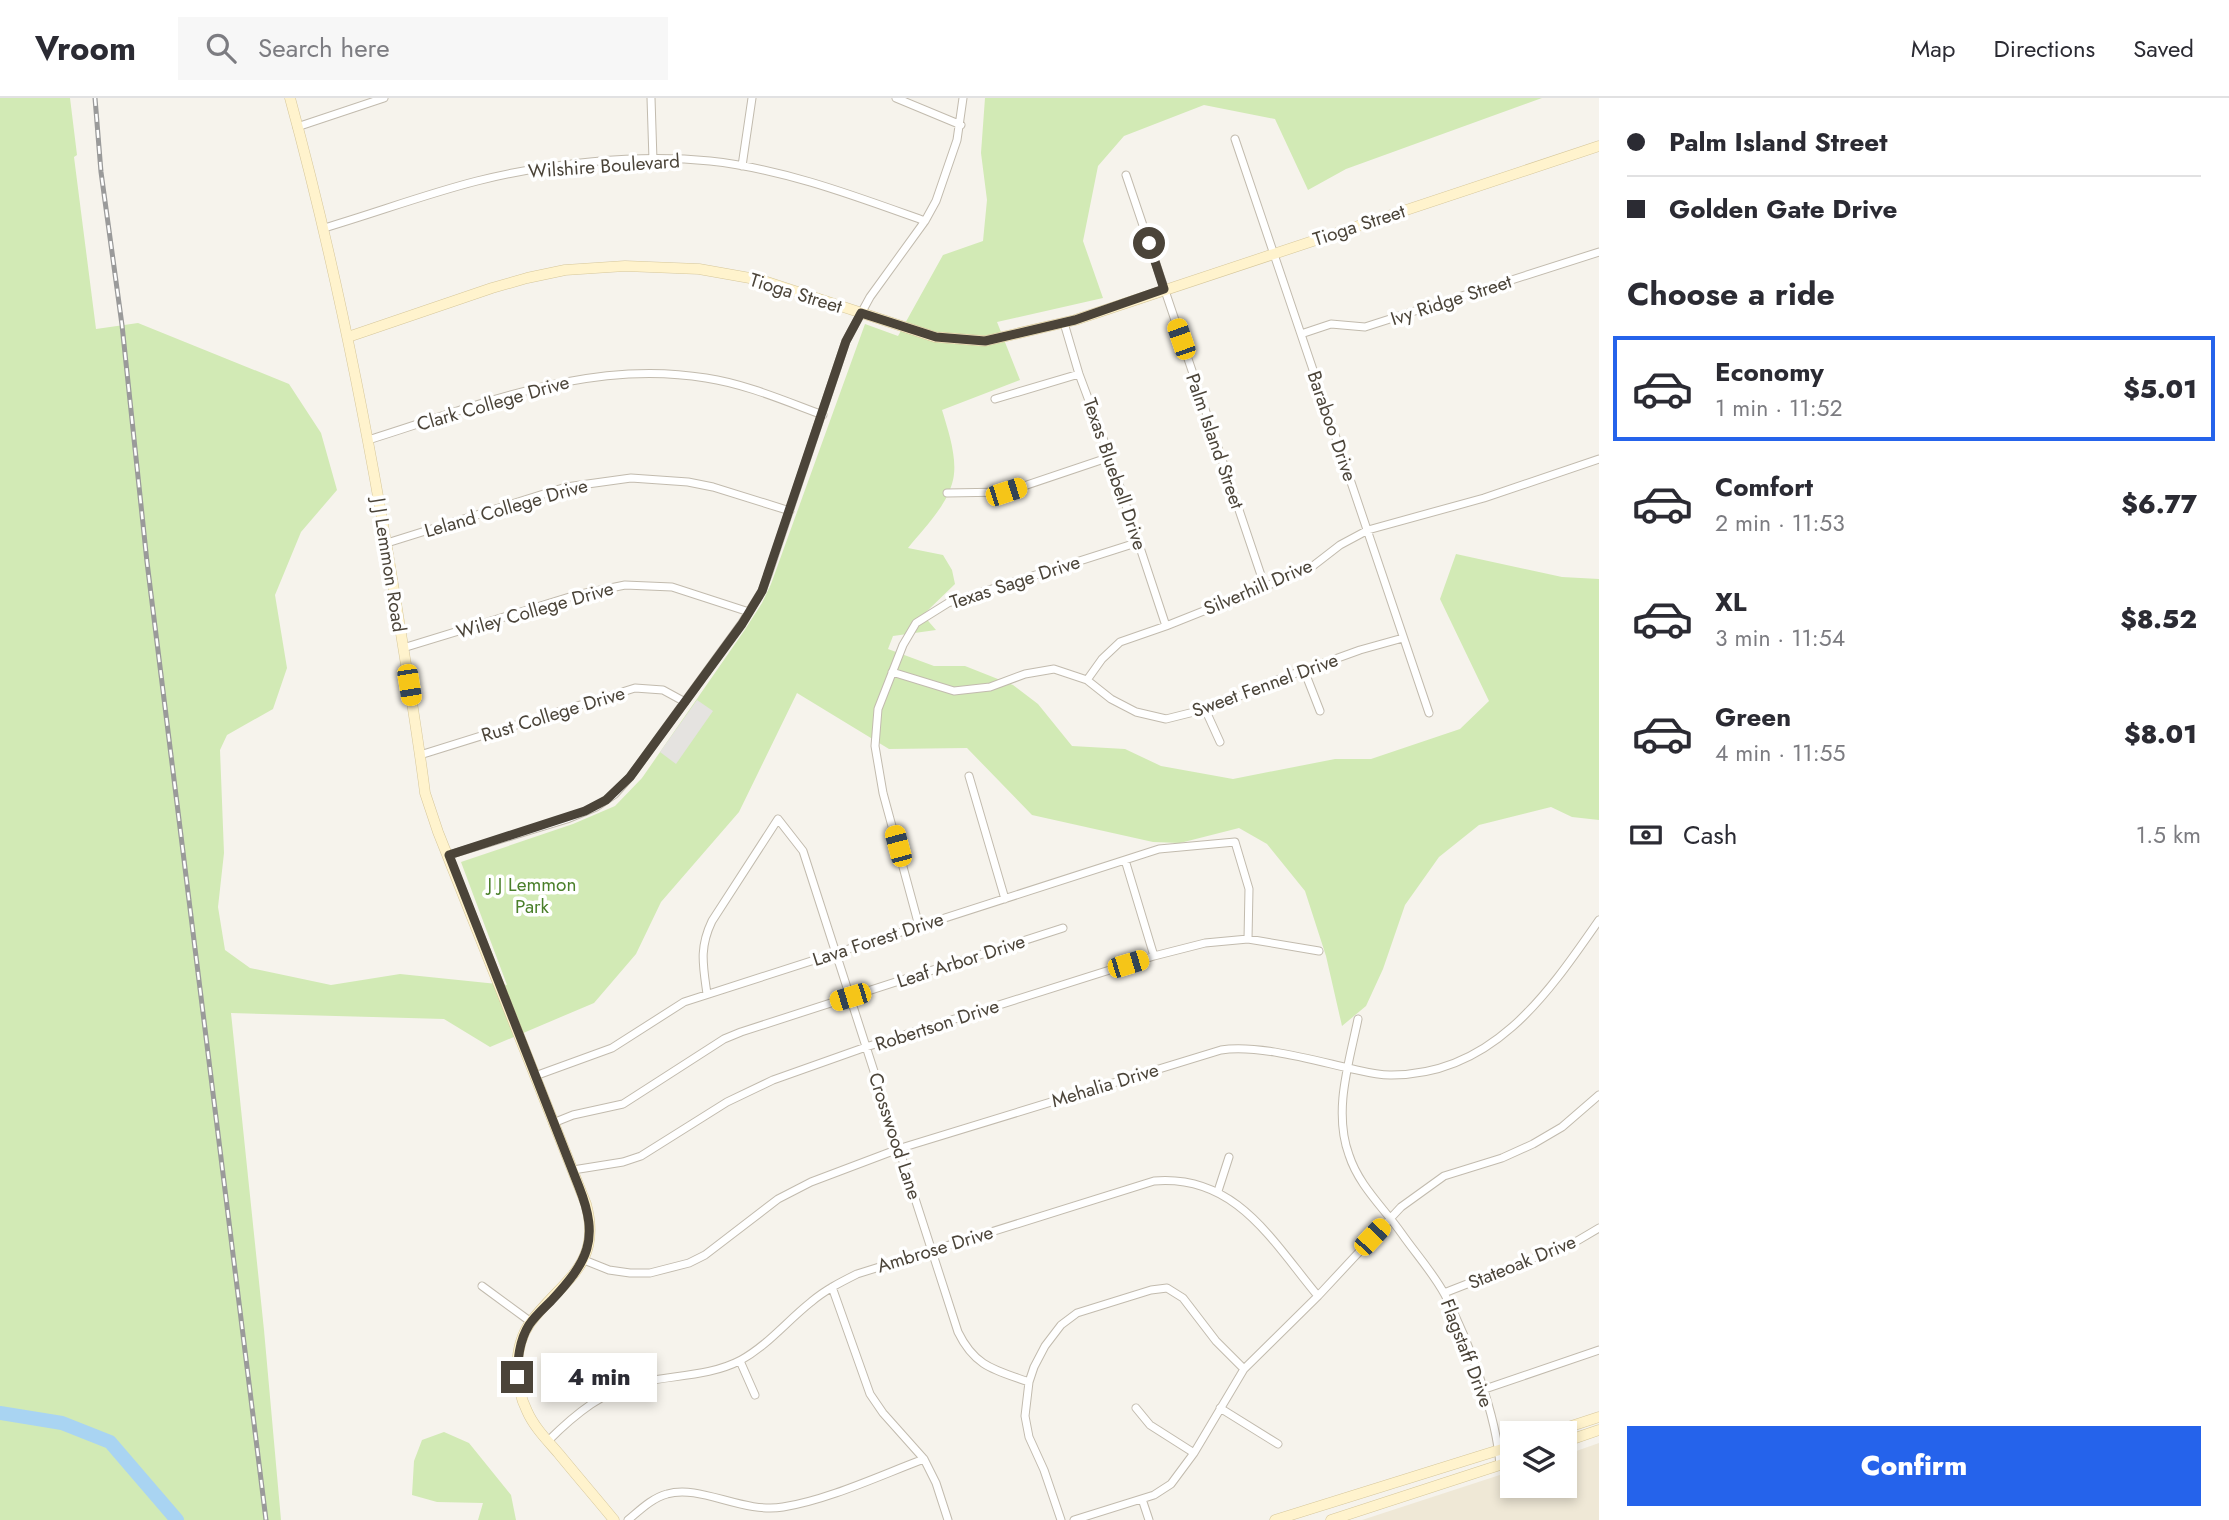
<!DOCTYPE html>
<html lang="en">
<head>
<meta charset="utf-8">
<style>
	body { margin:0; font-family:Jost,sans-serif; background:#f7f7f7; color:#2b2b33; height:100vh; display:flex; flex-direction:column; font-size:26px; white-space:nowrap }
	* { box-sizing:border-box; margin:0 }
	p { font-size:23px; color:#7c7c81 }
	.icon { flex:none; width:38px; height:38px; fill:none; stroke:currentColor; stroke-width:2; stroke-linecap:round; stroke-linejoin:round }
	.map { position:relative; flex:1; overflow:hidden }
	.panel { display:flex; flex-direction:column; background:#fff; width:630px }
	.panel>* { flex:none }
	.banner { display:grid; align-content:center; height:154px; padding:0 28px; background:#fff }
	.fabs { position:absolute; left:1500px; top:1323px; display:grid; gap:14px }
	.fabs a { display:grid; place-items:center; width:77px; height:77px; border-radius:0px; background:#fff; box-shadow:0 4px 10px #0003; font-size:35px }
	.end { position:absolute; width:32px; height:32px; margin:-16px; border:9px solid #4b4439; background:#fff; box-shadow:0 0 0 4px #fff }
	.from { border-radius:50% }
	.bubble { position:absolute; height:49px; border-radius:0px; background:#fff; box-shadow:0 4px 10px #0003; font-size:23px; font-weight:800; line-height:49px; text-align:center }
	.car { position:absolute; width:21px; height:42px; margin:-21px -10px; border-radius:9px; box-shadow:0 0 5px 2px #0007; background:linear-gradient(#f5c518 24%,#345 0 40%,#f5c518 0 76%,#345 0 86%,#f5c518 0) }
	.banner b { display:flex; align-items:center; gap:24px; height:66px; font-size:26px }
	.banner b+b { border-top:2px solid #e1e1e2 }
	.banner i { width:18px; height:18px; background:#2b2b33 }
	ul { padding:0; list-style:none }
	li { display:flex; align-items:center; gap:21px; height:105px; margin:0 14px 10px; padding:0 14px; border:4px solid transparent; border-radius:0px }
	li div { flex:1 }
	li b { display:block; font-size:26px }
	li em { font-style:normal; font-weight:800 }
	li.on { border-color:#2563eb }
	li>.icon { width:63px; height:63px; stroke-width:1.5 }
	h2 { padding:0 28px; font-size:32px; line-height:84px }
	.pay { display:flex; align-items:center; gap:18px; height:77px; padding:0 28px; font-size:26px }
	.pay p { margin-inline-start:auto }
	.button { display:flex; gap:14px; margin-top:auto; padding:14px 28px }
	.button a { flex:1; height:80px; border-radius:0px; background:#2563eb; color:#fff; font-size:28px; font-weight:800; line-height:80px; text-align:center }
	header { display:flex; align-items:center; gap:42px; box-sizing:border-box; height:98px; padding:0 35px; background:#fff; border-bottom:2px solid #e1e1e2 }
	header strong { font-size:33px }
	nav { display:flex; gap:38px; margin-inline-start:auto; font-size:24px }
	.search { width:490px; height:63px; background:#f7f7f7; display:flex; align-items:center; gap:18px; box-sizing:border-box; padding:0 24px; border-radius:0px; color:#7c7c81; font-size:26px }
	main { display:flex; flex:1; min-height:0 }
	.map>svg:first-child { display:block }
	.education { fill:#efe8d6 }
	.green { fill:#d2eab5 }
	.parking { fill:#e5e3e0 }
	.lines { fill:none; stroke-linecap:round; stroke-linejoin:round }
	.river { stroke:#a9d4f2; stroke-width:14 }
	.street-casing { stroke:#c2bbae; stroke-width:9 }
	.secondary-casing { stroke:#d6c79b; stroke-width:11 }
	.street { stroke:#fff; stroke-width:7 }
	.secondary { stroke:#fff3cd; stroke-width:10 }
	.rail-casing { stroke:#9a9a9a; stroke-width:5 }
	.rail { stroke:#fff; stroke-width:2.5; stroke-dasharray:8; stroke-linecap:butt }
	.route { stroke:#4b4439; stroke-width:9 }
	.labels { text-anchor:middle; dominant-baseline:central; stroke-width:7; stroke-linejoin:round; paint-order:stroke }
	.street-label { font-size:19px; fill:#4b4439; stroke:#fff }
	.park-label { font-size:19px; fill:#4a7f2a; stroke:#fff }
</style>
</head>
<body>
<header>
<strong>Vroom</strong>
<div class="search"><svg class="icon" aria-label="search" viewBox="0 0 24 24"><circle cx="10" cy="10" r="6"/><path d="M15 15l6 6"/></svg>Search here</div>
<nav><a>Map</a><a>Directions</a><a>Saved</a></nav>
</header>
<main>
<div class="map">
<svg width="1599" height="1422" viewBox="0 0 1599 1422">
	<rect width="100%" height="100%" fill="#f6f3ec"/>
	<path class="education" d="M1599 1345V1422H1362L1512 1373V1388H1564L1565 1357Z"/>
	<path class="green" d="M0 0H70L77 57 74 59 96 231 138 225 289 286 321 335 337 392 301 434 275 497 287 570 273 611 227 637 220 652 224 755 218 809 225 852 250 870 331 887 400 876 507 887 461 764 573 726 615 708 642 680 744 533 762 505 771 486 865 226 898 238 943 157 983 143 987 102 981 55 985 0H1542L1346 71 1308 92 1275 21 1204 7 1124 38 1098 68 1083 143 1103 200 997 224 1020 282 942 312C948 332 958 361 953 382 947 408 924 430 908 450L943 457 952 472 955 486 923 517 936 532 893 538 888 551 934 568H965L1013 587 1038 606 1072 648 1125 651 1161 668 1233 681 1335 661H1371L1460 631 1489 603 1440 501 1456 456 1562 479 1599 481V722L1572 719 1551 709 1479 727 1439 759 1405 807 1383 871 1366 908 1342 928 1326 858 1305 793 1267 746 1239 730 1180 745 1153 744 1032 717 967 650 889 651 797 595 739 714 661 804 636 856 594 905 490 949 444 921 231 915 264 1232 281 1422H0Z
		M444 1334 469 1345 511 1397 516 1422H478L483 1405 437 1404 412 1397 414 1363 422 1342Z"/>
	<path class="parking" d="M697 602 713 613 676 666 660 654Z"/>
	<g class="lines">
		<path class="river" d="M0 1315 62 1325 110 1344 177 1422"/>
		<g class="street-casing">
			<path id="street" d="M651 0 653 62
				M896 0 961 27
				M297 29 384 0
				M1235 41 1429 615
				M742 68 752 0
				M1126 77 1265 489
				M324 130C375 115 426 96 477 83 548 65 637 56 710 63 784 71 855 98 925 123
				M1064 225 1079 276 1110 359 1166 528
				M1301 236 1331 226 1365 229 1599 154
				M995 301 1079 276
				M368 342C478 308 589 260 706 280 746 286 785 303 823 317
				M947 395 1006 394 1110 359
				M387 445 566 389 631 380 688 384 713 389 790 413
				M403 550 576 497 625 487 672 489 749 514
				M1304 572 1320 613
				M892 574 954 593 990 589 1025 576 1054 571 1087 582 1111 601 1136 614 1166 621 1218 608 1266 586 1360 552 1403 540
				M1087 582 1102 561 1120 544 1166 528 1309 471 1340 447 1368 432 1484 400 1599 361
				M1205 611 1220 644
				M420 657 635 590 663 592 685 604
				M969 678 1005 801
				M449 757 567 721 596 709 615 696 630 679 742 525 762 493 768 477 846 243 870 199 925 123 936 103 957 42 963 0
				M1125 762 1154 858
				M919 828 883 695 875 648 878 611 903 547 916 525 948 505 1139 444
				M707 896C703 867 699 850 712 823L778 721 803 753 958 1234C975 1269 995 1272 1029 1284
				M1358 921C1349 965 1333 1013 1349 1057 1359 1088 1384 1110 1402 1136 1416 1156 1434 1176 1445 1197 1468 1241 1497 1318 1500 1368
				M535 978 612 950 684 904 1159 751 1235 744 1249 791 1248 841
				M553 1025 573 1017 623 1006 724 941 741 934 1063 830
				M573 1072 623 1064 641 1058 727 1004 773 982 866 949 1154 858 1205 845 1248 841 1319 853
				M1218 1093 1229 1059
				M584 1162 609 1172 630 1175H650L689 1165 705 1157 778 1101 811 1084 901 1050 1221 952C1256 946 1313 962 1348 970 1362 973 1376 977 1390 977 1492 978 1547 897 1599 822
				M482 1188 531 1224
				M832 1189 870 1296 883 1315 924 1361 936 1385 948 1422
				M1444 1195 1577 1143 1599 1130
				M740 1263 755 1297
				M1482 1292 1599 1252
				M1136 1310 1150 1327 1194 1355
				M1220 1310 1278 1346
				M548 1343C574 1317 605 1291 642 1284 675 1277 711 1278 741 1262 768 1247 787 1223 811 1204 825 1192 841 1184 857 1176L1154 1083C1236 1076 1272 1143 1318 1198
				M1142 1401 1149 1422
				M628 1422C640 1412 652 1400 667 1396 700 1386 743 1416 783 1409 828 1402 881 1377 924 1361
				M1061 1422 1044 1372 1029 1339 1025 1318 1029 1284 1034 1269 1045 1248 1061 1227 1077 1215 1151 1192 1167 1190 1183 1200 1216 1243 1244 1271
				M1074 1422 1154 1397 1171 1386 1194 1355 1244 1271 1318 1198 1401 1109 1444 1078 1502 1060 1533 1046 1562 1029 1599 997"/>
		</g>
		<g class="secondary-casing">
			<path id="secondary" d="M290 0C337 172 371 346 399 523 408 580 418 638 425 695L438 734 586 1106C603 1168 561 1183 530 1225 513 1249 514 1287 527 1313 534 1329 547 1342 559 1356 577 1378 596 1400 614 1422
				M348 239 492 190 527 180 565 172 625 168 699 171 761 182 935 239 985 243 1075 222 1599 48
				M1550 1335 1599 1319
				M1564 1344 1599 1332
				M1275 1422 1512 1348
				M1331 1422 1512 1363"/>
		</g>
		<use href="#street" class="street"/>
		<use href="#secondary" class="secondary"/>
		<g class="rail-casing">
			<path id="rail" d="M95 0 101 74 122 227 147 464 266 1422"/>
		</g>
		<use href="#rail" class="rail"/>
	</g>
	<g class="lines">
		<path class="route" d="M517 1279C518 1261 519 1243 529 1227 535 1218 543 1211 551 1203 588 1163 600 1142 579 1089L449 757 585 713 606 702 630 679 742 526 762 493 846 243 861 215 936 239 985 243 1075 222 1164 191 1149 145"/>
	</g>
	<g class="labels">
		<g class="street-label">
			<text transform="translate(604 68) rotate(-4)">Wilshire Boulevard</text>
			<text transform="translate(1359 127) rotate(-18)">Tioga Street</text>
			<text transform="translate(796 195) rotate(17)">Tioga Street</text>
			<text transform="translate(1451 202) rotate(-18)">Ivy Ridge Street</text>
			<text transform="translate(493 305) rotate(-16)">Clark College Drive</text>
			<text transform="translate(1332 328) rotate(71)">Baraboo Drive</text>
			<text transform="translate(1215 343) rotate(71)">Palm Island Street</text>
			<text transform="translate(1115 376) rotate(71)">Texas Bluebell Drive</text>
			<text transform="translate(506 410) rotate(-16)">Leland College Drive</text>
			<text transform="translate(389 467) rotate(81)">J J Lemmon Road</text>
			<text transform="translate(1015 484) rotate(-18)">Texas Sage Drive</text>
			<text transform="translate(1258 489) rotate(-23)">Silverhill Drive</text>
			<text transform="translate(535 512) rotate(-16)">Wiley College Drive</text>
			<text transform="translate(1265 587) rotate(-20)">Sweet Fennel Drive</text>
			<text transform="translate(553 616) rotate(-17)">Rust College Drive</text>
			<text transform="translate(878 841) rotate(-18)">Lava Forest Drive</text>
			<text transform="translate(961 863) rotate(-18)">Leaf Arbor Drive</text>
			<text transform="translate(937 927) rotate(-18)">Robertson Drive</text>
			<text transform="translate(1105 987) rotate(-17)">Mehalia Drive</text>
			<text transform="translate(895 1038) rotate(72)">Crosswood Lane</text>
			<text transform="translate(935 1151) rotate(-17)">Ambrose Drive</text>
			<text transform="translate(1522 1164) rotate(-22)">Stateoak Drive</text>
			<text transform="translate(1467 1255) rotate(69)">Flagstaff Drive</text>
		</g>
		<g class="park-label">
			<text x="532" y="786">J J Lemmon<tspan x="532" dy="22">Park</tspan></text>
		</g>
	</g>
</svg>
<div class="fabs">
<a><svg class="icon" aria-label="layers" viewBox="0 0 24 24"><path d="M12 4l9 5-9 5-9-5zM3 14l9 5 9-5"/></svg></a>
</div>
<i class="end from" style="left:1149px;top:145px"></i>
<i class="end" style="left:517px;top:1279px"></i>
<div class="bubble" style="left:541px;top:1255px;width:116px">4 min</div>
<i class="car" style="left:1181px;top:241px;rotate:341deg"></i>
<i class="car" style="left:1006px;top:394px;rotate:72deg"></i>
<i class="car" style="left:409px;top:587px;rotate:171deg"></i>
<i class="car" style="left:898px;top:748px;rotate:345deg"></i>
<i class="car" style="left:1128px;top:866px;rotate:73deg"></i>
<i class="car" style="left:850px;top:899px;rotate:253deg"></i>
<i class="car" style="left:1372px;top:1139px;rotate:43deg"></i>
</div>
<section class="panel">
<div class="banner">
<b><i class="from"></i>Palm Island Street</b>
<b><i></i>Golden Gate Drive</b>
</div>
<h2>Choose a ride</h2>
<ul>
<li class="on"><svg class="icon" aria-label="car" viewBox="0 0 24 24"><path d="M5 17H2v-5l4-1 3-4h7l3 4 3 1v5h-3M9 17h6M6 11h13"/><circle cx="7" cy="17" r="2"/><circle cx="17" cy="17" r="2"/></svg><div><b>Economy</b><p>1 min · 11:52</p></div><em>$5.01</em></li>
<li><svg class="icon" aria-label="car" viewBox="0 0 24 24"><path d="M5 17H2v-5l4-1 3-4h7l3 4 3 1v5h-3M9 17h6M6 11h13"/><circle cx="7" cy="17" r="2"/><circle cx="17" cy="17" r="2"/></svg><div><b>Comfort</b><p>2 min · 11:53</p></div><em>$6.77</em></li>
<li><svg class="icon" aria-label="car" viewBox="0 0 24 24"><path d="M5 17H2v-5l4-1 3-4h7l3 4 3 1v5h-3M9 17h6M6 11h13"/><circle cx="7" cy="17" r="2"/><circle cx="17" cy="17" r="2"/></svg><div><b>XL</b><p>3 min · 11:54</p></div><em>$8.52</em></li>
<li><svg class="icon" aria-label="car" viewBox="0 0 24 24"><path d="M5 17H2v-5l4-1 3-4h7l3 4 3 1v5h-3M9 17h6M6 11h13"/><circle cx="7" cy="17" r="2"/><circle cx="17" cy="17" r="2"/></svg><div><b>Green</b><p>4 min · 11:55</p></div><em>$8.01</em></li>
</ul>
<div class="pay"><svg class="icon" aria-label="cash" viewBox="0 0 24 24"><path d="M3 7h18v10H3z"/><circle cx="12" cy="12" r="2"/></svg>Cash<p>1.5 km</p></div>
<div class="button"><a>Confirm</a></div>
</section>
</main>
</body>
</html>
